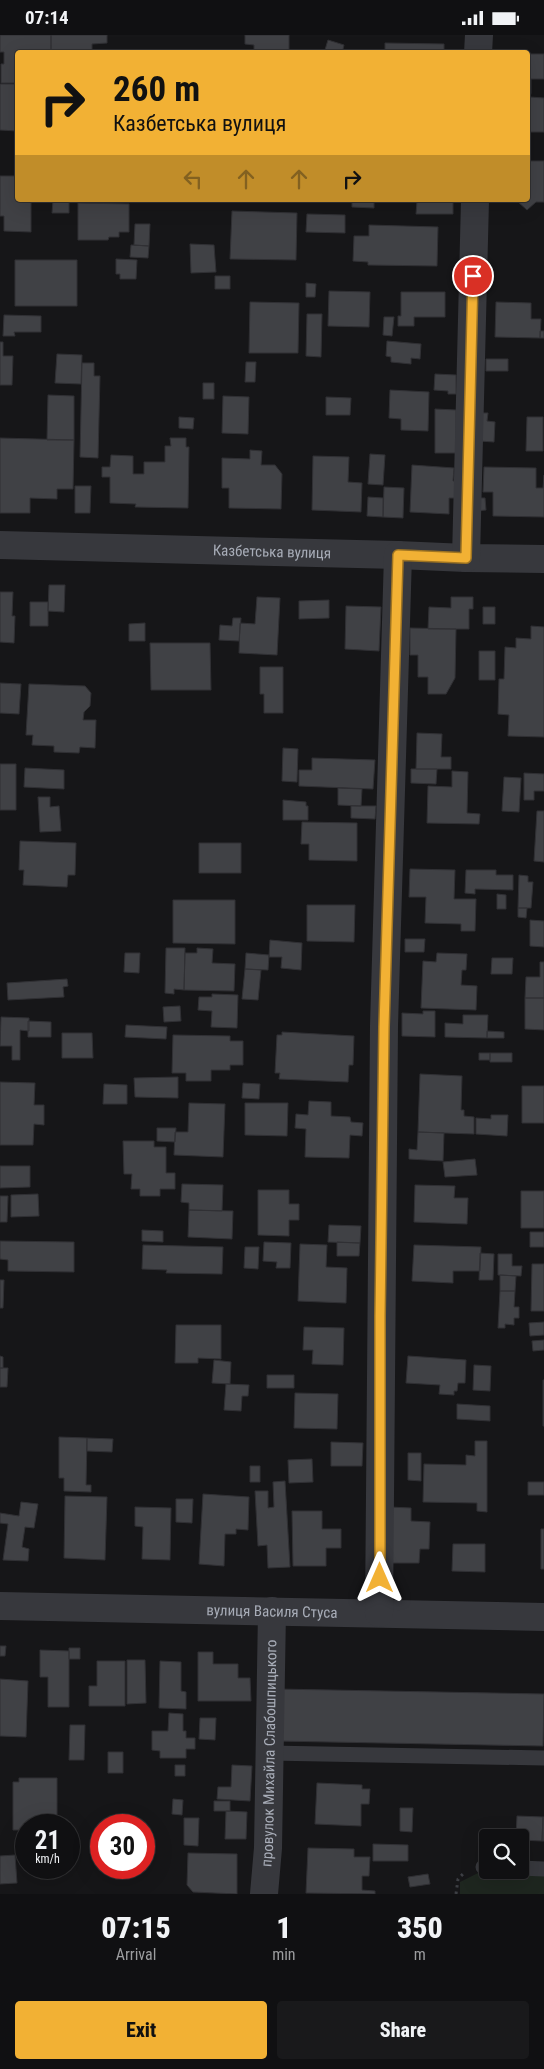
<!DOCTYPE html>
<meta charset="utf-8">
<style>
:root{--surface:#101012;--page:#19191b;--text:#f1f3f6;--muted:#9c9d9f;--line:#303032;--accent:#f2b134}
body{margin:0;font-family:"Roboto Condensed",sans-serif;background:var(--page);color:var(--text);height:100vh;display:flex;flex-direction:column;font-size:19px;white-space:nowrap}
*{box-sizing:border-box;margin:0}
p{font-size:16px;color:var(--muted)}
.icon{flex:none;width:28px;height:28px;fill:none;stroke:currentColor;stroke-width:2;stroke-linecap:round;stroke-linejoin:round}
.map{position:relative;height:1859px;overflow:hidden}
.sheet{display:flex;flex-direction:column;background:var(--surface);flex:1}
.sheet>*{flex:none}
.top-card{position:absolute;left:15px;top:15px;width:515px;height:152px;border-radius:5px;box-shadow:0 5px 20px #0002,0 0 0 1px var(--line);background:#f2b134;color:#111;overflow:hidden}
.tools{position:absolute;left:479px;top:1794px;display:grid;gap:10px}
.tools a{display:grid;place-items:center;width:50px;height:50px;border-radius:5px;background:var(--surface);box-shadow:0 5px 20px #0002,0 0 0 1px var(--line);font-size:25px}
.speed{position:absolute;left:15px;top:1779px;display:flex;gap:10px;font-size:25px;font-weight:700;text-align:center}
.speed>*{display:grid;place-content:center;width:65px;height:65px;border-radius:50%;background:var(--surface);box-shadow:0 5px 20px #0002,0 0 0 1px var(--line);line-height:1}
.speed small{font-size:12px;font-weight:400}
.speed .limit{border:8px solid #d22;background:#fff;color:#111}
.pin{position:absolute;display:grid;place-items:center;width:42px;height:42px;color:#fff;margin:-21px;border:2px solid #fff;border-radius:50%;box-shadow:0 1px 5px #0007}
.me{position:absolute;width:55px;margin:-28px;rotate:0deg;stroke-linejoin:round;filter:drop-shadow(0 0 4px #0008)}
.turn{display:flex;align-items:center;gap:18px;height:105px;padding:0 15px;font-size:22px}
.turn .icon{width:65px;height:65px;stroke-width:2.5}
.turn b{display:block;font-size:35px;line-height:42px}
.lanes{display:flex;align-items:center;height:48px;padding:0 15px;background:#0003;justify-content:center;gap:25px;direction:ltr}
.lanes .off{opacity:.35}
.eta{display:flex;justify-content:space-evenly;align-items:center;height:85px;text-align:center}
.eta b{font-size:30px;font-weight:800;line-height:35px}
.cta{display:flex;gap:10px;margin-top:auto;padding:10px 15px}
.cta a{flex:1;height:58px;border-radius:5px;background:var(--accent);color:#111;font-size:20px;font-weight:800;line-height:58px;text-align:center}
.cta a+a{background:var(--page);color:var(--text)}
.status{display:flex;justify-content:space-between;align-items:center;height:35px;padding:0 25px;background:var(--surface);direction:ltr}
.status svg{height:14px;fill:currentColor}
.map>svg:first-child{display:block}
</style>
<div class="status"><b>07:14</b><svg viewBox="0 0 49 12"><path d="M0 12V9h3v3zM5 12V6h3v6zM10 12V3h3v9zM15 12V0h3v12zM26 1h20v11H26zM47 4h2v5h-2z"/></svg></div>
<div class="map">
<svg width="544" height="1859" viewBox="0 0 544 1859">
<rect width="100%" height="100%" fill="#161618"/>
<path fill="#1e261f" d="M480,1837l64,3v19h-84v-12z"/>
<path fill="#404145" stroke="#303034" d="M0,0h51v18h-33l-2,11h2v19h-17v-19h3v-12h-4z
M51,0h56v8l-15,1v8h-41z
M245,0h44v18h-35v-8l-9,-1z
M328,5l16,5 -2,8h-18z
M385,8l59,1v9h-59z
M528,19h16v25h-13v14h-3z
M0,49h18v64l-1,-17 -17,-1z
M528,58h3l-1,4 14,1v34h-16z
M528,126h16v41h-8l-9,8 -10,-9h-19l30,-1z
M0,141h18v24h13v32l-27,-1v-15h-4z
M53,165h16v13h-17z
M352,165h22v8l-22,-1z
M385,165l68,2v12h-37l1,-13z
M78,168l51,1v28h-10v5h-10l-1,3h-30z
M232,176l65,2 -1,47 -66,-1z
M307,179l38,1v18l-39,-1z
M135,189h15l-1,22 -15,-1z
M369,190l69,2 -1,39 -69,-1v-3l-15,-1 1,-25h15z
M190,209l24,1 2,27 -25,1z
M131,210l18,1 -1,12 -18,-1z
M116,224l21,1 -1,19h-16v-5h-4z
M15,225h62v46h-62z
M215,241h15v13h-15z
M306,248l10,1 -1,13h-9z
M329,256l41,1 -1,35 -41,-1z
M401,257h44v25h-31v9h-16v-10h3z
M250,267l49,1 -1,50h-49z
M496,267l35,1v16h10l-1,19 -45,-1z
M307,279h15l-1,43 -15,-1z
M4,280l37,1v16h-27l1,4h-12z
M384,282h10l-2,19 -9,-1z
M540,296h4v7h-4z
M387,306l34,3 -1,15 -9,-1v6l-20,-2v-5l-5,-1z
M0,307h3v14h10l-1,29h-12z
M57,319l25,1 -1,29 -26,-1z
M486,324h22v12h-22z
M246,327h10l-1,20h-10z
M82,328h12v13h6l-2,82 -18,-1z
M435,339l21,1v19h-8v-3l-14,-1z
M203,348h11v16h-11z
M390,355l39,2 -1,39 -27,-1v-11l-12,-1z
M48,360l26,1v44h-27z
M223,361l26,1 -1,37 -26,-1z
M326,362l25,1 -1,17h-24z
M435,374l21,1v43h-21z
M479,378h9l-1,8 8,1 -1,20 -15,-1z
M179,382l15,1 -1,11 -14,-1z
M527,382h16v34h-17z
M0,403l74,2 -1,49h-16v10l-27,-1v15h-30z
M170,403h16v9h3l-1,61 -53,-1 1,-3 -26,-1v-26h-8v-10h8l1,-12 22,1v18h11v-12h21v-16h6z
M250,415l12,1 -1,14h14l7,9 -1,35 -52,-1v-20h-7v-30l28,1z
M370,419l15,1 -2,30 -15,-1z
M313,421l36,1 -1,25 14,1 -1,29 -49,-2z
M412,430l42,3 -1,13h4l-1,17h-7v16l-39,-2z
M484,432l52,1v20h7l1,-13v42l-51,-1v-24h-10z
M75,451h16l-1,27h-15z
M384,452l20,1 -1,30 -20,-1z
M368,462l15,1v19l-16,-1z
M475,463h10l1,12 -11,1z
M49,550h16l-1,27 -16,-1z
M0,557h13l-1,24h3l-1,27 -14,-1z
M257,562l23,1 -3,57 -38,-2 1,-30 15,1z
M451,562h22v12h-4v20h-41l1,-22 22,1z
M329,565v18l-30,1v-18z
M30,567h18v24h-18z
M346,571l35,1 -2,44 -34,-2z
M483,572h12v17h-12z
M233,583h8l-2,23 -20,-1 1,-15 12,1z
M145,588v18h-16v-17z
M531,591l13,1v110l-36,-1 1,-21 -11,-1 1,-35h5l1,-32 11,1v-10l15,1z
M410,593l46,1 -1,49 -9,16h-18v-17h-10v-22h-8z
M150,608h60l1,47h-60z
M479,616h16v29h-16z
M260,632h23v46h-19v-19h-4z
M0,648l21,1 -2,30 -19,-1z
M29,649l56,2 6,7 -1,13 -6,6 -1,8h13l-1,28 -15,-1 -1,6 -25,-1v-6l-22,-1 1,-10h-7z
M417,698l25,1 -1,23h10v12h-35z
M283,713l15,1 -1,33 -15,-1z
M312,723l63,2 -2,29 -74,-3v-16h13z
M0,729h16v46h-16z
M25,733l39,2v19l-40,-2z
M411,734h26l-1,15 -25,-1z
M452,736l16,1 -1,41 13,1 -1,10 -52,-1 1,-37 24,1z
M524,738l20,1v17h-10v9h-10z
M504,742l17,1 -2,34 -17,-1z
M338,753l24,1 -1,17 -23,-1z
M38,762h12v10l9,-1 2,25 -21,1z
M283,765l23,2v4h2v14h-25z
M351,771h25l-1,13 -24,-1z
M537,776h7v51l-10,-1z
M302,787l55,1v38l-48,-1v-16h-8z
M20,806l56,2 -1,32h-7l-1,12 -44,-2 1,-15h-5z
M199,808h42v30h-42z
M410,834l45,1 -1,29h22l-1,32h-14v-7l-36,-1 1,-26h-17z
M466,835h30v5h17v15l-38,-1v5l-10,-1z
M519,840l9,1v6h5l-2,26h-13z
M497,859l9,1v14h-9z
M173,865h62v44l-62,-1z
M307,870h48l-1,37 -47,-1z
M518,873h9l-1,10 -8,-1z
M530,885l14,1v26l-14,-1z
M405,904h20l-1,13h-19z
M270,905l32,3 -1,27 -20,-2 1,-11h-13z
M166,913h19l-1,42 -10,-1v5l-9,-1z
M197,913l16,1 -1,14 23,1 -1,27 -50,-1 1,-37h12z
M125,918h15l-1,20 -15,-1z
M246,918l23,2 -1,15 -23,-1z
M437,918l30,1 -1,16h-4l-1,15 16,1 -1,24 -55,-2 2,-47 13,1z
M492,923h21l-1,16h-21z
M540,927h4v36h-19l1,-21h14z
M245,934l16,1 -3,30 -16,-1z
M67,944l1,7 -5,1 1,10 -56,3 -1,-17z
M212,959l26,1 -1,33 -26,-1 1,-16 -14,-1 1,-13h13z
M525,963h19v32l-19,-1z
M180,971l1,15 -17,1 -1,-15z
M423,976h12v26l-33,-1v-23l21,1z
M463,980h25l-1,23 -42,-1v-14l18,1z
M1,982l28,1v13l-9,-1v30h-8v-14h-12z
M28,986l23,1v15h-23z
M126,990l41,2 -1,12 -41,-2z
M487,996l17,1v6h-17z
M282,997l72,4 -1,29h-4l-1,17 -69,-3 1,-6h-5l2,-38h5z
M62,998h30l1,25h-31z
M173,1000l57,1v5h13v24h-13v5h-19v11h-25v-8h-14z
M479,1018h11v7h-11z
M490,1018h22v9h-22z
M420,1039l42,2 -1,34h3v6l10,1v17l-56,-2z
M178,1042v21l-43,-1 -1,-19z
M0,1047l35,1 -1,22h10v20l-10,-1 -1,21h-33z
M243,1048l17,1 -1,15 -17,-1z
M104,1049l23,1v19h-24z
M522,1051h22v37h-22z
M309,1066l22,1v14l19,1 1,5 12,1 -1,13 -12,-1 -1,23 -44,-1 1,-28 -11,-1 1,-14 12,1z
M189,1068l36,1 -2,53 -49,-2 1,-23h13z
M245,1068h43l-1,33 -42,-1z
M491,1080h17l-1,21 -31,-2v-16l15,1z
M157,1093h19l-1,14 -18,-1z
M418,1097l26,1 -1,28 -34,-2v-10l8,1z
M123,1106h31v6h12v26h9v16h-15v7h-20v-7h-9l1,-15h-8z
M475,1124l2,16 -32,2 -2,-15z
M0,1131h30v21l-30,1z
M182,1149l41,1 -1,26 -33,-1v-7l-8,-1z
M415,1150l40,1 -1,12h14l-1,26 -53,-2z
M258,1155h31v14h10v16h-10v16l-31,-1z
M521,1156h23v37h-23z
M38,1159l1,22 -28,1v-22z
M0,1161h8l-1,26h-7z
M189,1175l44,1 -1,28 -44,-2z
M329,1190l32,1 -1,17 -32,-1z
M142,1195l21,1v11l-21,-1z
M530,1197h14v15h-14z
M0,1206l74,1v30l-66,-1v-11l-8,-1z
M264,1207l27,1 -1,25h-14l1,-6 -14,-1z
M337,1207l23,1 -1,13h-22z
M300,1209l27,1 -1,22 21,1 -1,35 -48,-2z
M143,1210l80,2 -1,27 -56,-1 1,-3 -25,-1z
M414,1210l67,2 -1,24h-27v12l-41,-2z
M245,1212h14l-1,22 -14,-1z
M480,1218l14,1 -1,26h-14z
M498,1219h14v12h10l-1,10 -23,-1z
M532,1229h12v47h-13z
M500,1240l16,1 -1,15h-15z
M0,1245h4l-1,28h-3z
M500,1256h15l-1,16h5v11h-5v7l-9,-1v4h-7z
M544,1287v13l-14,1 -1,-13z
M176,1290h45v34l-23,-1v5h-23z
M304,1292l40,1 -1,37 -31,-1 1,-14h-10z
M544,1305v10l-11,1 -1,-10z
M0,1321l3,1v11h-3z
M408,1321l58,4 -1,23h-7l-1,8h-3v4l-15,-1 1,-9 -34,-2z
M214,1325l17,2 -1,22 -18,-1z
M474,1330l17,1 -1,25 -17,-1z
M0,1333h8l-1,19h-7z
M267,1340h27v13h-27z
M543,1345h1v46h-1z
M226,1349l23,1 -1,11h-6l-1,15 -17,-1z
M295,1358l43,1 -1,35 -43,-1z
M457,1369l33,2v15l-33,-2z
M59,1402l28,1 -1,47h5v7l-27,-1v-13h-5z
M87,1403l26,1 -1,13 -25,-1z
M475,1406h12v71l-10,-1v-8l-54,-1 1,-38 42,1v-10l9,1z
M331,1407l32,1 -1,23h-31z
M408,1418h13v28l-13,-1z
M312,1424l1,23 -24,1 -1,-23z
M250,1431h10v16h-10z
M285,1446l5,86 -22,1 -1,-23 -9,1 -3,-55h13v17l6,-1 -1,-25z
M528,1447h16v13h-16z
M203,1459l46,3 -1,33 -12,-1v5h-11l-1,32 -25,-2z
M65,1461l42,1 -2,63 -41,-2z
M176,1464h17l-1,24 -16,-1z
M21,1467l17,2 -4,24 -9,-1 -3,20 7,2 -1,12 -25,-1 5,-36 -8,-1v-10l19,3z
M135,1472l36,1 -1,52 -28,-1 1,-32 -8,-1z
M389,1472l22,1v13l19,1 -1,27h-9l-1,14h-31z
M292,1476h30v18h19v19h-15v18h-33z
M541,1494h3v40h-3z
M453,1509h32v28l-33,-1z
M0,1611h6l-1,10h-5z
M69,1613h11v11h-11z
M40,1615l29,1v56h-21v-30h-8z
M198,1617h15v12h25v14h12l1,23h-53z
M127,1625h18l1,43 -19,1z
M97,1626h28v45h-36v-20h8z
M160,1626l21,1v29l5,1v17l-27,-1z
M0,1644l28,2 -2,56 -26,-1z
M277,1654l267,5 -1,52 -267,-5z
M169,1678l14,1v17h3v7h9v11h-9v9h-26v-7l-8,-1v-19h16z
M200,1683h16l-1,22 -16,-1z
M70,1690h15l-1,35h-15z
M108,1717h15v21h-15z
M175,1730h10v11h-10z
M232,1730l20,1 -2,35 -33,-2 1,-12h13z
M19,1743h38v47h-31v5h-13v-48h6z
M317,1748l45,2v4h8l-1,15h-8v22l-46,-2z
M173,1764l10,1 -1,15 -10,-1z
M214,1766h16v10h-16z
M400,1773h13l-1,24 -12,-1z
M226,1776l21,1 -1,27h-21z
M517,1781l26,1 -1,24 -22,-1v-3h-4z
M543,1782h1v24h-2z
M184,1783h15l-1,28 -14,-1z
M373,1809l35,1v16h-35z
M308,1813l46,1v8h16l-1,19h-7v14l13,1v3l-69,-1z
M188,1818l49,1v40l-44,-2 -6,-7z
M15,1820l2,28 -17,1v-28z
M428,1839l2,10 -20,3 -2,-10z"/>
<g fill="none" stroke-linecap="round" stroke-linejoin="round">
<path stroke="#3d3f44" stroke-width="3" stroke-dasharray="2.5 4" stroke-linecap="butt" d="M456,1859l2,-15 6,-6"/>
<path stroke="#37383d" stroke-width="15" d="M269,1718l275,5
M483,1832h5
M520,1833l24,1"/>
<g stroke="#37383d" stroke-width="28">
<path d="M478,18l1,-18"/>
<path id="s1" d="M0,510l398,10 68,3 78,1"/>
<path d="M466,523l9,-358"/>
<path id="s2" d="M0,1571l544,11"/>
<path d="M379,1578l5,-587 14,-471"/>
<path id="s3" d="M264,1859l4,-46 4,-237"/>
</g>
</g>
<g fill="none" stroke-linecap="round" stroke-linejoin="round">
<defs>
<path id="route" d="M380,1543v-262l4,-289 14,-472 68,3 7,-282"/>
</defs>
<use href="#route" stroke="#9d7322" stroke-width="12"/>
<use href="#route" stroke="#f2b134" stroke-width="9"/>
</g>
<g text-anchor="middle" stroke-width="4.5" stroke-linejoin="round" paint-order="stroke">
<g font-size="15" fill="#a8adb8" stroke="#111113">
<text dy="5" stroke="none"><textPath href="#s1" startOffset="272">Казбетська вулиця</textPath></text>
<text dy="5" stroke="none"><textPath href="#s2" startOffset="272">вулиця Василя Стуса</textPath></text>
<text dy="5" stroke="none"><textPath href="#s3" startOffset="141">провулок Михайла Слабошпицького</textPath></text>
</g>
</g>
</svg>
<div class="tools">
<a><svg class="icon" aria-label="search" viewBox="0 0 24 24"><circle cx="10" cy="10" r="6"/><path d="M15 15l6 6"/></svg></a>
</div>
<div class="speed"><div>21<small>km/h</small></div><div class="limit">30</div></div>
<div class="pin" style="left:473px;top:241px;background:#d93025"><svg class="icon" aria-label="arrive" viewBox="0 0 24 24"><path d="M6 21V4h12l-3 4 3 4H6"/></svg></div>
<svg class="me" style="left:380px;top:1543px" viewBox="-20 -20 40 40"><path d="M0-17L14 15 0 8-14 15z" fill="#f2b134" stroke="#fff" stroke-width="4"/></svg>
<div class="top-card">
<div class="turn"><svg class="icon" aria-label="right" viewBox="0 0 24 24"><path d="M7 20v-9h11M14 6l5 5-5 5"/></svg><div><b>260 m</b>Казбетська вулиця</div></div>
<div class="lanes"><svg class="icon off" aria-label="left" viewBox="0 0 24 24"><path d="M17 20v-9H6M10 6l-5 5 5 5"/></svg><svg class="icon off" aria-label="ahead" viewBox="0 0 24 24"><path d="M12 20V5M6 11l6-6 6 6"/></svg><svg class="icon off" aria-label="ahead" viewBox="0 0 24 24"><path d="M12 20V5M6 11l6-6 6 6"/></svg><svg class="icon" aria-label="right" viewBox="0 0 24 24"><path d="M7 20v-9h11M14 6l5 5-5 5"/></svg></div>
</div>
</div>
<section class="sheet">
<div class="eta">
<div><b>07:15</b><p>Arrival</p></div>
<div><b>1</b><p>min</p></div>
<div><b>350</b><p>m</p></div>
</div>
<div class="cta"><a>Exit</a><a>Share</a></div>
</section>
